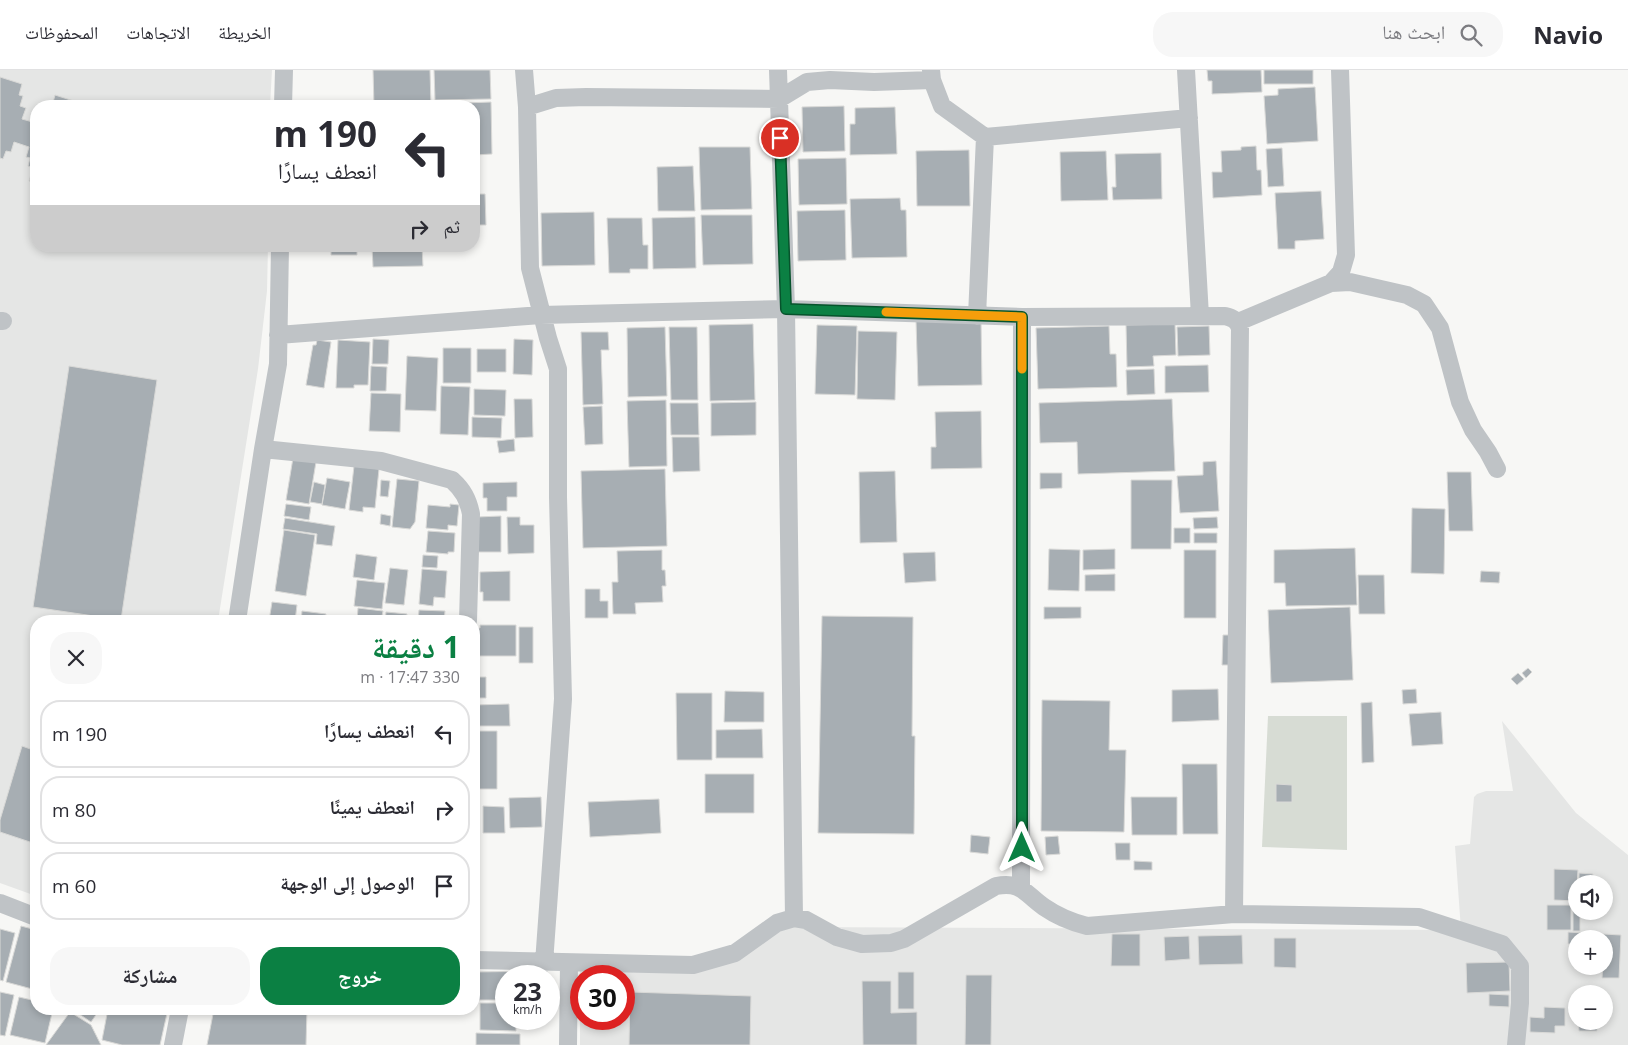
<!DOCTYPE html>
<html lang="ar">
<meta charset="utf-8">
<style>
:root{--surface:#fff;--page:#f7f7f7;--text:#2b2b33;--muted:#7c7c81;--line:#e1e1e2;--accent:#0b8043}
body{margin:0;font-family:"Open Sans","Noto Naskh Arabic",sans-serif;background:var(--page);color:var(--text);direction:rtl;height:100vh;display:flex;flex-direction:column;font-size:19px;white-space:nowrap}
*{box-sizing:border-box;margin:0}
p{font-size:16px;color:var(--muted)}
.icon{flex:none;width:28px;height:28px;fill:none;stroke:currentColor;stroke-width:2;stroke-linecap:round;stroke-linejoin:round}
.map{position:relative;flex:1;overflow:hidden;direction:ltr}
.panel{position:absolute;left:30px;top:545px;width:450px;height:400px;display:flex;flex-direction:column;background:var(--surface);border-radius:20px;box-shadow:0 2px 8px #0003;direction:rtl}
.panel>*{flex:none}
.top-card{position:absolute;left:30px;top:30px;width:450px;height:152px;border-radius:20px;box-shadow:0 2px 8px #0003;direction:rtl;background:#fff;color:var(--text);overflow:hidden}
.buttons{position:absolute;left:1568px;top:805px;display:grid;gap:10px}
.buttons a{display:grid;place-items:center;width:45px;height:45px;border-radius:50%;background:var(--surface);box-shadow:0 2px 8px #0003;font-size:25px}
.speed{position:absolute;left:495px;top:895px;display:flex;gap:10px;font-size:25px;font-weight:700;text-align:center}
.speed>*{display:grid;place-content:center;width:65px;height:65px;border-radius:50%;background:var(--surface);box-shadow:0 2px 8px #0003;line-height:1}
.speed small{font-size:12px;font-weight:400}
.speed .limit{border:8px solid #d22;background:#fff;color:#111}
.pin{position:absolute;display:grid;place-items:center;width:42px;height:42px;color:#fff;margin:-21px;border:2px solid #fff;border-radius:50%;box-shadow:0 1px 5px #0007}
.me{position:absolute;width:55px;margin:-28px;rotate:0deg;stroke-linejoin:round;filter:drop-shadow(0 0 4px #0008)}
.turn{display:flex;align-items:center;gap:18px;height:105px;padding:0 20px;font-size:22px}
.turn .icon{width:65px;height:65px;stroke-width:2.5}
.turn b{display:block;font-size:35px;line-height:42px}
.then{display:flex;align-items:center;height:48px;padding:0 20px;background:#0003;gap:10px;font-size:19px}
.round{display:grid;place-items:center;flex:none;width:52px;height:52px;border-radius:20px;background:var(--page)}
.summary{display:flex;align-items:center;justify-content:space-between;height:85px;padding:0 20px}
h1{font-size:30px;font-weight:700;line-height:38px;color:var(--accent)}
.button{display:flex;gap:10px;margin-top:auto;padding:10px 20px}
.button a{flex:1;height:58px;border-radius:20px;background:var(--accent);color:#fff;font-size:20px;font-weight:700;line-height:58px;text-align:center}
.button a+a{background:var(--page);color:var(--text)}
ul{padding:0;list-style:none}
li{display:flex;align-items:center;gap:15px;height:68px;margin:0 10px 8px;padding:0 10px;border:2px solid var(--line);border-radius:20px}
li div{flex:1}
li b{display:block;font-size:19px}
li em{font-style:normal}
header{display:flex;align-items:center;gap:30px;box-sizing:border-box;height:70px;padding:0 25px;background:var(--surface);border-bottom:1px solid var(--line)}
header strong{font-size:24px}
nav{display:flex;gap:28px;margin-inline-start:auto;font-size:18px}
.search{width:350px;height:45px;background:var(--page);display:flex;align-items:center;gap:12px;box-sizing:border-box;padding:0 18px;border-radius:20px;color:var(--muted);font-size:19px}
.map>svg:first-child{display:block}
</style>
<header>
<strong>Navio</strong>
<div class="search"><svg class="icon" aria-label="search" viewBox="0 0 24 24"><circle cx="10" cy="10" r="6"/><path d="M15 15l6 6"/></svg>ابحث هنا</div>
<nav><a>الخريطة</a><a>الاتجاهات</a><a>المحفوظات</a></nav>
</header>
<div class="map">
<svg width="1628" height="975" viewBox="0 0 1628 975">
<rect width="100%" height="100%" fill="#f7f7f5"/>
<path fill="#e5e6e5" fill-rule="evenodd" d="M0,0h272l-2,36h-234v140h232l-1,45 -9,78 -40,252h-182v275l-36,-13z
M1502,651l74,92 52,42v190h-1048v-86l112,2 97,-34 672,3 -6,-84 15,-2 4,-47 3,-3 9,-3h27zM1576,814h28v27h-28zM1576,869h28v27h-28zM581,906h43v43h-43zM1576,924h28v27h-28z"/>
<path fill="#d7dcd4" d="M1268,646h79v134l-85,-3z"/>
<path fill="#a7aeb3" stroke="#d9d9d7" d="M373,0h57l1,36h-57z
M434,0h56l1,29 -56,1z
M1207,0h54l1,22 -50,2v-13h-4z
M1264,0h49v14h-49z
M0,7l22,7 -3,11 4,1 -3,10 6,2 -4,11 14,4v-2v62l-7,-2 4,-13 -5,-2 2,-8 -4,-1 3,-10 -15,-5 -3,10 -5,-1 -3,8 -3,-1z
M1315,17l3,54 -51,3 -3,-48 14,-1v-6z
M55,25l25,8 -1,3h-27z
M491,32l1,52 -18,1v-49h-39v-2z
M844,36l1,45 -42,1 -1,-45z
M895,37l2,47 -47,1v-31h5v-16z
M1256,76l1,24h4l1,25 -49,3 -1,-26h10l-1,-21 20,-1v-3z
M699,77h51l2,62 -51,1z
M1282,78l2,38 -16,1 -2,-38z
M969,80l1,56h-53l-1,-55z
M1106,81l2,49 -47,1 -1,-49z
M1161,83l1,46 -49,1 -1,-13h4l-1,-33z
M846,88l1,46 -48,1 -1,-46z
M693,96l2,45h-37l-1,-44z
M1321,121l3,48 -29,2v8h-17l-3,-56z
M474,124h11l1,31h-12z
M900,128l1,12h5l1,47 -55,1 -2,-59z
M845,140l1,50 -48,1 -1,-50z
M594,142l1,53 -53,1 -1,-53z
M701,145h51l1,49 -50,1z
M695,147l1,51 -43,1 -1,-51z
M607,148h35l1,27h5v24h-18v4h-21z
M331,176h26v9h-26z
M372,176h50l1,20 -50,1z
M981,250l1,65 -64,1 -2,-65z
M753,254l2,76 -45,1 -1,-76z
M1175,254l1,31 -23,1 1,10 -27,1 -1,-42z
M817,255l40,1 -2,69 -40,-1z
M1109,256l1,28h6l1,33 -79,2 -2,-61z
M1209,256l1,29 -32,1 -1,-29z
M665,257l2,69 -39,1 -1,-69z
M669,257h28l1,73h-27z
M858,261l39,1 -2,68 -38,-1z
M581,262h27l1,18h-8l2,54 -20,1z
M373,269l16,1 -1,24h-16z
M514,269l19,1 -1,35 -19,-1z
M317,270l14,2 -7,46 -18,-3 7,-40h3z
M338,270l32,2 -2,43h-14v3h-18z
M443,278h28v35h-28z
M477,279h29v23h-29z
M407,286l31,2 -2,53 -31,-1z
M1208,295l1,27 -44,1v-27z
M69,296l88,14 -36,240 -88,-13z
M371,296l16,1 -1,24h-16z
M1154,299l1,25 -28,1 -1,-25z
M441,316l29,1 -2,48 -28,-1z
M474,319l32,1 -1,26 -31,-1z
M371,323l30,1 -1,38 -31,-1z
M514,329h18l1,38 -18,1z
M1172,329l3,72 -97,3 -1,-32 -37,1 -1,-40z
M666,330l1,66 -38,1 -2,-66z
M756,332v33l-45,1v-33z
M670,333h28l1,32h-28z
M602,336l1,38 -18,1 -2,-38z
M981,341l1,57 -51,1v-22h5l-1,-35z
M472,347l30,1 -1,20 -29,-1z
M672,367h27l1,34 -27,1z
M514,369l1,12 -16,2 -2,-12z
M293,388l23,4 -7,42 -23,-4z
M1216,391l3,50 -39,2 -3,-37 26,-1v-13z
M354,396l25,3 -4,39 -12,-1v5l-14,-2z
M665,399l2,77 -84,2 -2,-77z
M895,401l2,71 -37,1 -1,-71z
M1447,402h24l2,59h-24z
M1040,403h22v15l-22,1z
M327,408l23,4 -5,27 -23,-4z
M397,409l22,2 -4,41 -5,7 -18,-2z
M381,410l9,1 -2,16 -8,-1z
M1131,410h41l-1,69h-40z
M314,412l11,3 -3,19 -12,-2z
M517,412v15h-10v14h-20v-13h-4v-15z
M286,434l25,3 -2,13 -25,-4z
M450,434l9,1 -2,21 -9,-1v5l-22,-2 2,-23 22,2z
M1412,438l33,1 -1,65 -33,-1z
M381,444l10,2 -1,10 -10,-2z
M501,446v36h-24v-35z
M507,447h13v8h14v28l-26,1z
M1217,447l1,11 -24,1 -1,-11z
M285,448l50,8 -3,20 -16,-2 1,-10 -34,-5z
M1174,458h16v15h-16z
M284,460l31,5 -9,61 -31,-5z
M428,461l27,2 -1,19h-6v2l-22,-2z
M1194,463h23v10h-23z
M1355,478l2,57 -71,1 -1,-23h-11v-33z
M1049,479l31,1 -1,41 -31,-1z
M1115,479v20l-32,1v-20z
M662,480v20h3l1,16h-4l1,16 -28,1 1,11h-23l-1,-32h6l-1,-31z
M1184,480h32v68h-32z
M935,482l1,29 -31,2 -2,-30z
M356,484l21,3 -3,23 -21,-3z
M423,485l15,1 -1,12 -15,-1z
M390,498l18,2 -4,35 -19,-2z
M422,499l25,2 -2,27 -11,-1 -1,9 -14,-2z
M510,501v30h-27v-9h-3v-20z
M1481,501l19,1 -1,11 -19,-1z
M1115,504v17h-30v-16z
M1358,505h26l1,39h-26z
M357,510l28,3 -3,26 -28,-3z
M585,519h15v12h8v17h-23z
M272,532l25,3 -2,16h-26z
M1044,537h37v11l-37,1z
M1350,537l3,73 -82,3 -3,-73z
M358,538l25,3 -2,10h-24z
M419,540l26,1 -1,10h-26z
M302,541l24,3 -1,7h-24z
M386,542l21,2 -1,7h-21z
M822,546l91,1 -1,119h3l-1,98 -96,-1z
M480,555h36v31h-41l-1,-28h6z
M519,557h14v36h-14z
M1223,565h8l-1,30h-8z
M1528,598l4,4 -6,6 -4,-5z
M1518,603l6,6 -7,6 -6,-6z
M475,607h11v21h-11z
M1218,619l1,31 -47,2v-32z
M1416,619l1,14 -14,1 -1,-14z
M725,621l39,1v30h-40z
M676,623h36v67h-35z
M1042,630l68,1 -1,49h17l-2,82 -83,-1z
M1372,632l2,60 -12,1 -1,-60z
M509,634l1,22h-36v-21z
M1441,642l2,32 -31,2 -3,-32z
M762,659l1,29h-47v-28z
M477,661h20v58h-20z
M22,676l14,5v93l-36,-12v-12z
M1182,694h35l1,70h-35z
M705,704h49v39h-49z
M1276,714l16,1v17h-16z
M541,727l1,30 -32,1 -1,-30z
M1131,727h46v38h-45z
M659,729l2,34 -71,4 -2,-35z
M483,736l21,1 1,26h-22z
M971,765l19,2 -2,17 -18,-2z
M1058,766l2,18 -14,1 -1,-18z
M1115,773h15v17h-14z
M1134,791l18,1v8h-18z
M1554,799l24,1 -2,31 -22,-1z
M1579,803l14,1 -1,10h-13z
M1547,835h24v25h-24z
M1573,838l7,3v20h-7z
M21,856l15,4v60l-30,-8z
M0,859l15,4 -12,48 -3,-1z
M1568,862l53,3 -2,43h-17l2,-39h-28v5h-8z
M1112,864h28v32h-29z
M1242,865l1,29 -44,1 -1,-29z
M1189,866l1,23 -25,2 -1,-24z
M1274,868h22v30l-22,-1z
M1509,892l1,29 -43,2 -1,-30z
M540,901v5h-34v24h-32v-28z
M898,902h16v37h-16z
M966,905h26l-1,70h-26z
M862,911h29v32l26,-1v33h-54z
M0,922l14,3 -9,41 -5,-1z
M630,922l121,4 -1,49h-121z
M1489,924l20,1v12l-20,-1z
M19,927l17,4v8h17l-8,34 -35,-8z
M480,933h26v16h10v12l-36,-1z
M1544,937l21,1v18h-10v7l-25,-1v-15l14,1z
M72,939h28l-9,13z
M108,939h60l-8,36h-38l-20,-5z
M214,939h93l-1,36h-99z
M70,942l21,13 10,20h-55z
M1578,951h19v10h-18z
M476,963l44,1v11h-44z"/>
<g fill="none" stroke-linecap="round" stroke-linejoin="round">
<path stroke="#bfc3c6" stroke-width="18" d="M524,0l3,37 3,161 18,70 10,31v128l5,202 -19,264
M778,0l8,239 8,609
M931,0l1,10 10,26 43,31 -8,179
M1186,0l14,246
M283,36l1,-36
M527,37l29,-9 30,-1 193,2 28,-17 23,-2 44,2 58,-2
M985,67l204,-19
M1331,213l10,-11 5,-17 -6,-185
M0,251h3
M1238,252l93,-39 19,-1 57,13 17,9 16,24 20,74 13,28 15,22 9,17
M278,265l263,-20 245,-6 236,8 203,-1c8,2 12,4 15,12l-6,586
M263,379l118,12 71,19c11,10 16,19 19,34l-3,107
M237,551l26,-172 15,-85 2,-118
M1021,818l1,-571
M0,833l36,14
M474,890l219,5 42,-12 42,-30 17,-5 12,2 31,17 25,7 29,-1 13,-4 92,-53c26,-5 29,8 48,21 13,9 27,15 43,19l147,-12 185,3 83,27 18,22v37l-4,42
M173,975l7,-36
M568,975l1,-82"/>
</g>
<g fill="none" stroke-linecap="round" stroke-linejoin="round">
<defs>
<path id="route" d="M780,68l6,171 236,8v531"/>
</defs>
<use href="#route" stroke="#07532c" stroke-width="12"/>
<use href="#route" stroke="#0b8043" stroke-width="9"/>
<path stroke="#f59e0b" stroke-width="9" d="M886,242l136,5v52"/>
</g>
</svg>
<div class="buttons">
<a><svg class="icon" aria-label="sound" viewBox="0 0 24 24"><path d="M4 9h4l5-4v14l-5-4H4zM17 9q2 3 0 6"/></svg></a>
<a>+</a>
<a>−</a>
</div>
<div class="speed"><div>23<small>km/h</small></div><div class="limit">30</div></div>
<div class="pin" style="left:780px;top:68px;background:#d93025"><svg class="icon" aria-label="arrive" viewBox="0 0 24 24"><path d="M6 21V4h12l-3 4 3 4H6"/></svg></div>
<svg class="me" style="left:1022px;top:778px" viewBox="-20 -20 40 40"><path d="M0-17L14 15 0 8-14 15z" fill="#0b8043" stroke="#fff" stroke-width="4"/></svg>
<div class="top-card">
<div class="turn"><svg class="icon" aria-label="left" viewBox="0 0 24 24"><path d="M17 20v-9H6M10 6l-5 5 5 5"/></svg><div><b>190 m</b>انعطف يسارًا</div></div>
<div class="then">ثم<svg class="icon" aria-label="right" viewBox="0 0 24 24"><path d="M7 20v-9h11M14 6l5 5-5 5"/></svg></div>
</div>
<section class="panel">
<div class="summary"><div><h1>1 دقيقة</h1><p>330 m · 17:47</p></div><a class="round"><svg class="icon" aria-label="close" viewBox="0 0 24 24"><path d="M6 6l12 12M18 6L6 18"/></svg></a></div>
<ul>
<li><svg class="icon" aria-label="left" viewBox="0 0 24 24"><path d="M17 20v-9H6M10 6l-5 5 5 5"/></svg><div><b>انعطف يسارًا</b></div><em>190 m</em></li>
<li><svg class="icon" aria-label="right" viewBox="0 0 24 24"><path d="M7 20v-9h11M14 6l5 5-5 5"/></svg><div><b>انعطف يمينًا</b></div><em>80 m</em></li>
<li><svg class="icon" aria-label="arrive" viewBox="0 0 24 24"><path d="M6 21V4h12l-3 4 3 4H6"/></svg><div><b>الوصول إلى الوجهة</b></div><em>60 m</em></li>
</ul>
<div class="button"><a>خروج</a><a>مشاركة</a></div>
</section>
</div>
